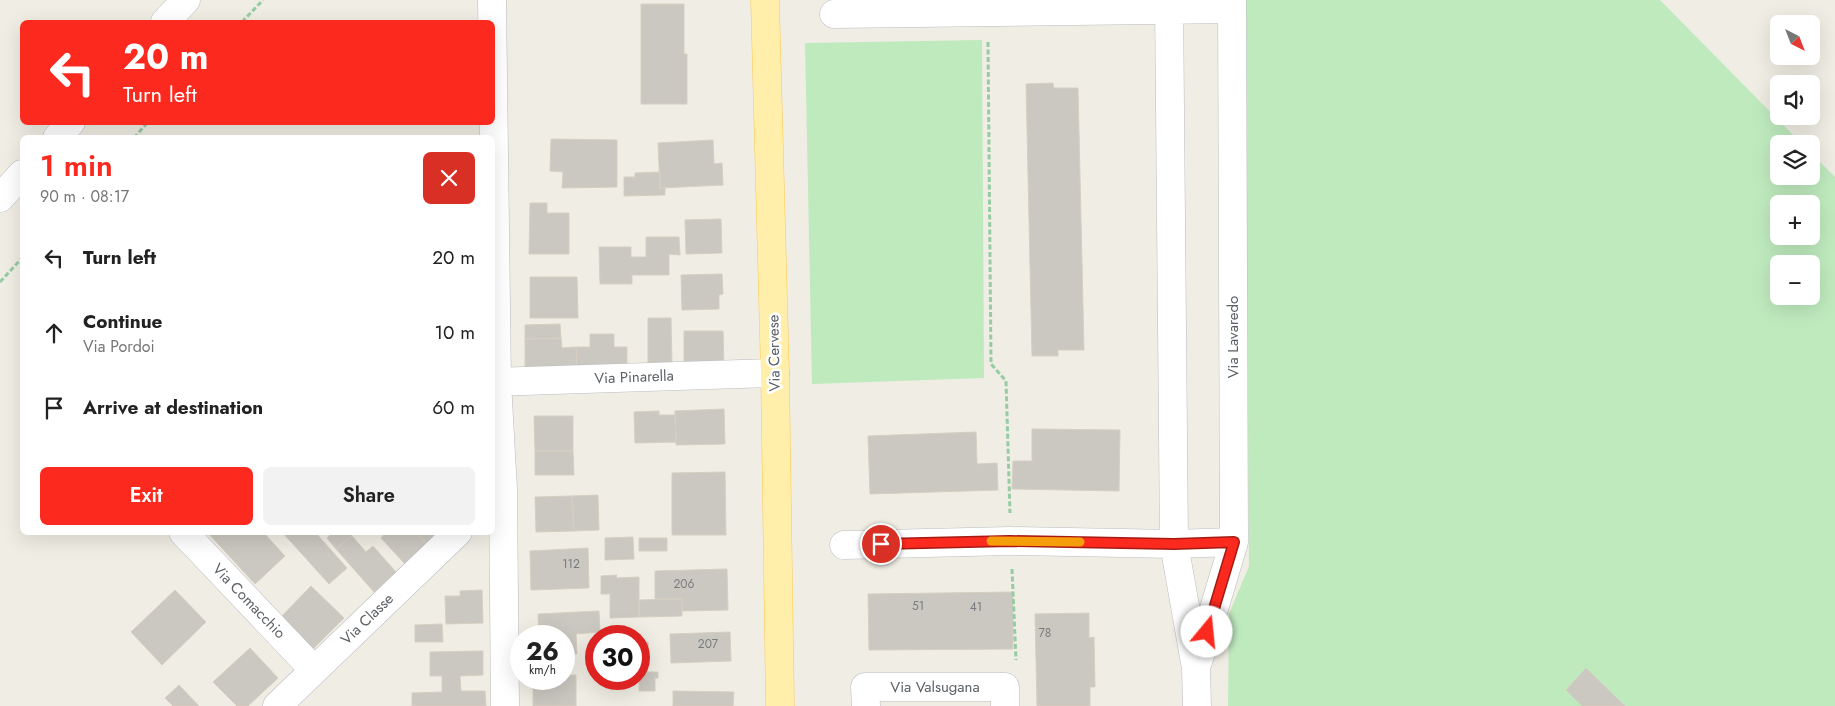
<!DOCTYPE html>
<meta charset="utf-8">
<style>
:root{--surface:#fff;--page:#f2f2f2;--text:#222;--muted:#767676;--accent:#fc291e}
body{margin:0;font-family:Jost,sans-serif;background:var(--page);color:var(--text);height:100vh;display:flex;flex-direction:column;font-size:19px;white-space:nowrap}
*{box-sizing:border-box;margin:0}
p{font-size:16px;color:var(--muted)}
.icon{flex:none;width:28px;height:28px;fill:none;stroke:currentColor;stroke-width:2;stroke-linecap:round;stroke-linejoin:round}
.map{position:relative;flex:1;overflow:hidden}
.drawer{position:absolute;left:20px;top:135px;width:475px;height:400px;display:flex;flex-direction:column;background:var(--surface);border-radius:8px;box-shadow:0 5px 20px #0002}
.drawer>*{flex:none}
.banner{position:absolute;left:20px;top:20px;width:475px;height:105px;border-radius:8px;box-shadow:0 5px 20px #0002;background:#fc291e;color:#fff;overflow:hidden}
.needle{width:32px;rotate:138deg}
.fabs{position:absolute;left:1770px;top:15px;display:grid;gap:10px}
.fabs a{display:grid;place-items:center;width:50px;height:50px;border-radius:8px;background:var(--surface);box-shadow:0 5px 20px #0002;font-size:25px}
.speed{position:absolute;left:510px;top:625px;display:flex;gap:10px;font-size:25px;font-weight:700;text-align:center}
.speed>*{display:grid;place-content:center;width:65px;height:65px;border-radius:50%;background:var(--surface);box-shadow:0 5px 20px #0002;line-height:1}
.speed small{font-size:12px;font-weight:400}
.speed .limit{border:8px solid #d22;background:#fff;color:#111}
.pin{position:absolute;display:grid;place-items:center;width:42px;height:42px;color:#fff;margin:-21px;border:2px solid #fff;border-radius:50%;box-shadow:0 1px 5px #0007}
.me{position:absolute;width:55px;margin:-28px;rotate:17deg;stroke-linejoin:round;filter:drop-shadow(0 0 4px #0008)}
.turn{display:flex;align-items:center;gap:18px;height:105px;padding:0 20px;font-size:22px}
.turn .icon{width:65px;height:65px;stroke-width:2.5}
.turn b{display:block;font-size:35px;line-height:42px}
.round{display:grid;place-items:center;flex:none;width:52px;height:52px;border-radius:8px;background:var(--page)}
.summary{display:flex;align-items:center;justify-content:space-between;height:85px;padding:0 20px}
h1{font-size:30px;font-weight:600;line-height:38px;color:var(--accent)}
.action{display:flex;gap:10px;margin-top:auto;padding:10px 20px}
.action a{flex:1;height:58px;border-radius:8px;background:var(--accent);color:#fff;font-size:20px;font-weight:600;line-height:58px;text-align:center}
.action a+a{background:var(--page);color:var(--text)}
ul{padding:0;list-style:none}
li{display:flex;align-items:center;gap:15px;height:75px;padding:0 20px}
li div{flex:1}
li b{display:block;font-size:19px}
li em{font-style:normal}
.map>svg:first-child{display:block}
</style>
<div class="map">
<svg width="1835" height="706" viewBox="0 0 1835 706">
<rect width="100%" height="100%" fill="#f0ede4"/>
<path fill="#bfeabe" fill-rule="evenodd" d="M1245,0h415l142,144h-23v32h32v-23l24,24v529h-607l1,-92 20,-48zM1779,204h32v32h-32zM1779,264h32v32h-32z
M982,40l2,338 -172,6 -7,-341z"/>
<path fill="#cbc8c1" stroke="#d6cfc1" d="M641,4h43v50h3v50h-46z
M1053,83l1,5h24l6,262h-26v6h-26l-6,-272z
M551,139l66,1v47l-55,1 1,-16 -13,-1z
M713,140l1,24 8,-1 1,22 -63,3 -2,-45z
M660,172v16l5,-1v8l-41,1v-19h11v-4z
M530,203h17v10h22v41h-40z
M721,219l1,34 -36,1 -1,-34z
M646,237h33l1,18 -11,-1v21h-37v9h-32l-1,-37h32v10h15z
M722,274l1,20 -4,1v14l-37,1 -1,-35z
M530,277h47l1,41h-48z
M648,318h23l1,46 -24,1z
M560,324l1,14 -36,1v-14z
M684,331h39l1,38h-40z
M590,334h24v13h13v24l-50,1 -1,-25h14z
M561,338l1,10 14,-1 1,25h-52v-33z
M724,409l1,35 -49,1 -1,-34z
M659,411v4h16l1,27 -41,1 -1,-31z
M534,416h39v35h-38z
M1032,429l88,1 -1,61 -107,-2 1,-28h19z
M976,432l1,32 20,-1 1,27 -128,4 -2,-58z
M535,451h38l1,24h-39z
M725,472l1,63h-54v-62z
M598,495l1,35 -25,1 -2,-35z
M572,496l2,35 -38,1 -1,-35z
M207,532h56l22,24 -30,28z
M282,532h33l32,36 -18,16z
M333,532h16l3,4 -16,13 -9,-11z
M386,532h30l11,12 -22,20 -24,-26z
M416,532h23l-12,12z
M352,536l14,16 7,-6 23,26 -22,20 -38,-43z
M633,537l1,22 -29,1v-22z
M639,538h28v13h-28z
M588,548l1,40 -58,2 -1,-39z
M727,569l1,41 -46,1v-12h-27v-28z
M617,575l-1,3 23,-1v40l-29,1v-24h-9v-18z
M311,586l33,32 -33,33 -32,-32z
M175,590l31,32 -44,43 -31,-33z
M482,590l1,33 -37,1 -1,-28h15v-5z
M1013,592v57l-144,1 -1,-56z
M682,599v17l-43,1v-17z
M599,611l1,21 -24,2 1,20h-13v-18h-25l-1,-22z
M1089,613v25l5,-1 1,50h-5v19h-53l-2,-92z
M442,624l1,18h-28v-17z
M730,632l1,29 -60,2 -1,-29z
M639,642h9l1,17h-10z
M250,648l28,30 -30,28h-11l-24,-24z
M483,651v24l-23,1 1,15h24l1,15h-74v-13l30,-1v-16h-12v-24z
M1586,668l39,38h-43l-16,-16z
M639,672h19v6h-3v13h-16z
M564,675h12v31h-43v-27h31z
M179,685l20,21h-26l-8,-8z
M673,691l61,1 -1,14h-60z"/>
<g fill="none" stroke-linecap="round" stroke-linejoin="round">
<defs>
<path id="minor" d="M492,0l5,382 6,108 2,216
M1169,0l5,544 22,124 1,38
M834,14l398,-5
M165,22l21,-22
M57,138l14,-16
M0,198l22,-24
M492,382l283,-9
M183,532l131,138
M844,545l166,-4 164,3 60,-2
M1198,662l36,-120 -2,-542
M277,706l181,-174
M866,706l-1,-19h140v19"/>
<path id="major" d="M765,0l10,373 5,333"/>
</defs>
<use href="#minor" stroke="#b9bcc1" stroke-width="29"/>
<use href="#major" stroke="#ffc84e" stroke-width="29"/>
<path stroke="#96cca4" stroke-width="3" stroke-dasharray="5 2.5" stroke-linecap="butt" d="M242,22l21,-22
M988,42l3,322 15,17 4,132
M134,138l14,-16
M0,282l22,-24
M1012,569l4,91"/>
<use href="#minor" stroke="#fff" stroke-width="28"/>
<use href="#major" stroke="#ffefaa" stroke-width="28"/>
</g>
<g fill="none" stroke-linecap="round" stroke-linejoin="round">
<defs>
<path id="route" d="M881,544l129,-3 164,3 60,-2 -27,90"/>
</defs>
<use href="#route" stroke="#a41b14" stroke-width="12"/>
<use href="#route" stroke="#fc291e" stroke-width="9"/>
<path stroke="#f59e0b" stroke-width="9" d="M991,541l89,1"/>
</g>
<g text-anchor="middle" stroke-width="5" stroke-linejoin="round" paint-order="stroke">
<g font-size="12" fill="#787b7d">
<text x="571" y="568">112</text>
<text x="684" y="588">206</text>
<text x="918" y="610">51</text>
<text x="976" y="611">41</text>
<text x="1045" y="637">78</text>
<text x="708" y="648">207</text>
</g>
<g font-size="15" fill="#5c6166" stroke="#fff">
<text transform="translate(1233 337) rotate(-90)" y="5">Via Lavaredo</text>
<text transform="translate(774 353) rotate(-91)" y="5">Via Cervese</text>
<text transform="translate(634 377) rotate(-2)" y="5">Via Pinarella</text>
<text transform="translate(249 601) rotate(46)" y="5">Via Comacchio</text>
<text transform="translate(367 619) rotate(-44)" y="5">Via Classe</text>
<text x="935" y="692">Via Valsugana</text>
</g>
</g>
</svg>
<div class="fabs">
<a><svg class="needle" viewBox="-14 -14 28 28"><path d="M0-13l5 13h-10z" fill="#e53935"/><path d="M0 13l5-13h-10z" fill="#767676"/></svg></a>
<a><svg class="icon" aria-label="sound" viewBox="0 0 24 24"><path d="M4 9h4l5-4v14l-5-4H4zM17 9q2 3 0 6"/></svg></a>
<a><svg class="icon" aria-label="layers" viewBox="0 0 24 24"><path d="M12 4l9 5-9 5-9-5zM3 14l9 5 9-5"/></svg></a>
<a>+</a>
<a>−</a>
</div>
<div class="speed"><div>26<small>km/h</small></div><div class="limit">30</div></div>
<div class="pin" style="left:881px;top:544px;background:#d93025"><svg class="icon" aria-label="arrive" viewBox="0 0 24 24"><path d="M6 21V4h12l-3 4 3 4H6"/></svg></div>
<svg class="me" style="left:1207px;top:632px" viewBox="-20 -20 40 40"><circle r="19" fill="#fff"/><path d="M0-13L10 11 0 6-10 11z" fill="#fc291e"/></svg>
<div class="banner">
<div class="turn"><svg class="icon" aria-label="left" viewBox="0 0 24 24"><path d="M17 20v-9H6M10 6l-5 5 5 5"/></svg><div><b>20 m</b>Turn left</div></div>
</div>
<section class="drawer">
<div class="summary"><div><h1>1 min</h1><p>90 m · 08:17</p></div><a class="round" style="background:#d93025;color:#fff"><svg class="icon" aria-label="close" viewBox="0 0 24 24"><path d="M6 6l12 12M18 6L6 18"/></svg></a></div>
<ul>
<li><svg class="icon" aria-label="left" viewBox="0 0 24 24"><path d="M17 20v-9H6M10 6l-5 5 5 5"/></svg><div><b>Turn left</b></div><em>20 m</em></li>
<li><svg class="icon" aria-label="ahead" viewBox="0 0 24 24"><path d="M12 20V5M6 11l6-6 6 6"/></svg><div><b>Continue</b><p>Via Pordoi</p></div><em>10 m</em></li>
<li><svg class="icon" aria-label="arrive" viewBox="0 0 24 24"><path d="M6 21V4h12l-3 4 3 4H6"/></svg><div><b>Arrive at destination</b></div><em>60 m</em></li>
</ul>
<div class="action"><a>Exit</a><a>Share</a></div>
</section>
</div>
